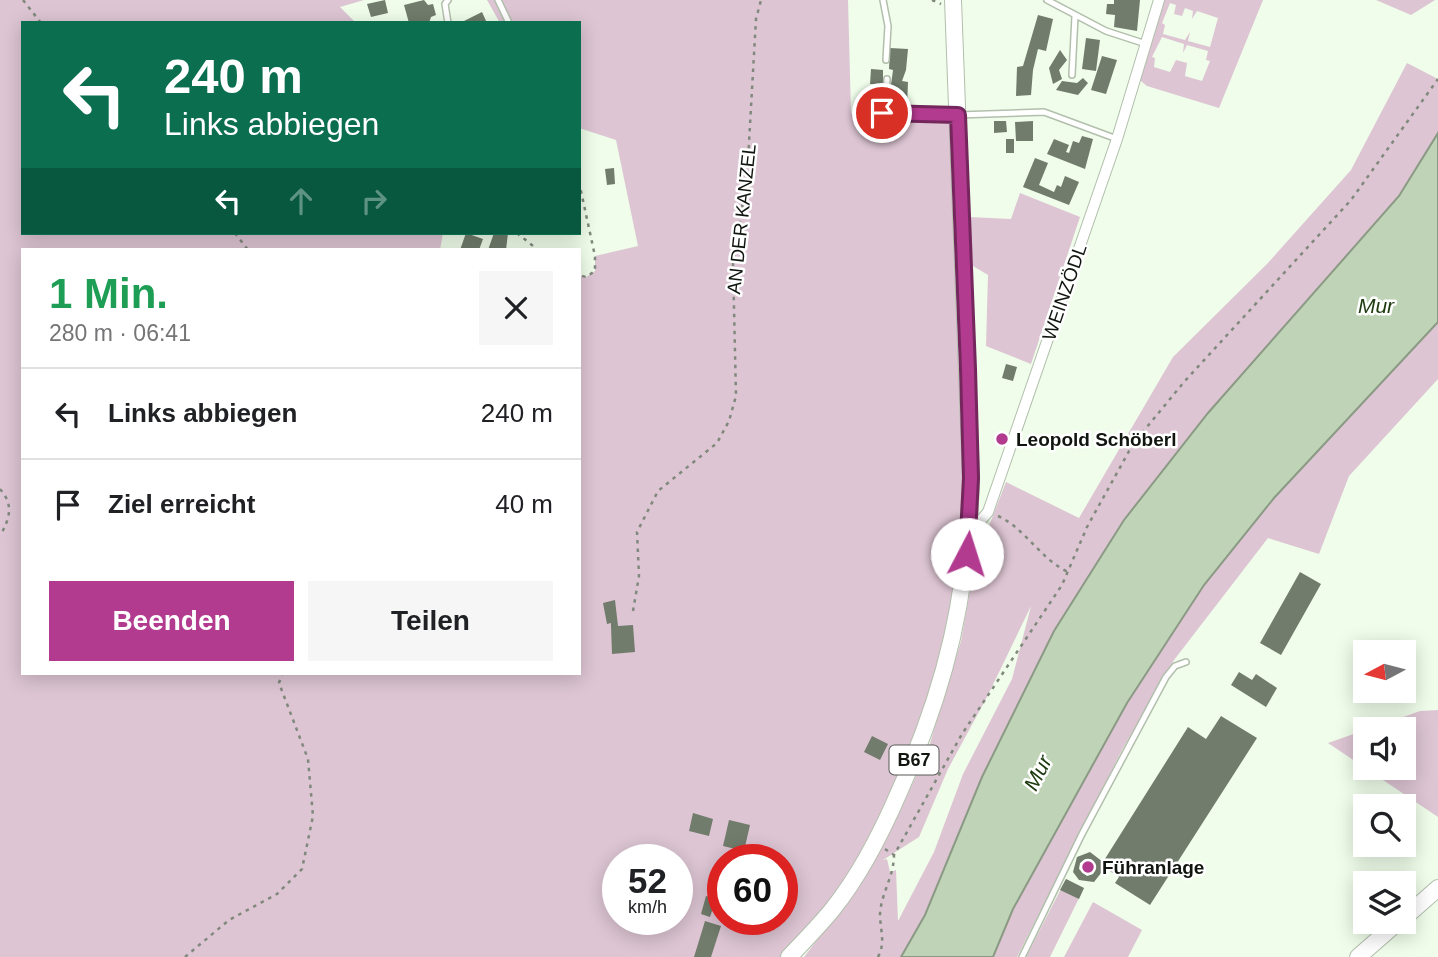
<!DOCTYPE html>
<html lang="de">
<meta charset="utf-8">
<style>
:root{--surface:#fff;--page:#f6f6f6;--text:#202124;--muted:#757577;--line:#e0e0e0;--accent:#b23a8f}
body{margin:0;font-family:Arial,sans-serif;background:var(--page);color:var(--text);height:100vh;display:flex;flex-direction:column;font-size:26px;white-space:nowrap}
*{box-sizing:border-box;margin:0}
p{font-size:23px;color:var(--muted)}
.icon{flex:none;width:38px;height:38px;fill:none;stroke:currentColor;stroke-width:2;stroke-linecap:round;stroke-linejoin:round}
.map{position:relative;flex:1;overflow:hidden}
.sheet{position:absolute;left:21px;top:248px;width:560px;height:427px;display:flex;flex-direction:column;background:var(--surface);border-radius:0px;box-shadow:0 4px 18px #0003}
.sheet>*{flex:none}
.guide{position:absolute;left:21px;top:21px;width:560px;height:214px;border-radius:0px;box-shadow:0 4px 18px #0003;background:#0b6e4f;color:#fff;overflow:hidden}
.needle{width:46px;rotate:263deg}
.controls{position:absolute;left:1353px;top:640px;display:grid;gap:14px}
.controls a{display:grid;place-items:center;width:63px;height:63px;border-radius:0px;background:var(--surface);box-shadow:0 4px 18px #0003;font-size:35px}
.speed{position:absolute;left:602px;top:844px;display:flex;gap:14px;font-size:35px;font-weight:700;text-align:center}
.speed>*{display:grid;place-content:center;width:91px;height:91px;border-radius:50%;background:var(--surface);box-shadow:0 4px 18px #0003;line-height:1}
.speed small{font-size:18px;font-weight:400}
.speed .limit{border:10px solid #d22;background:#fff;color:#111}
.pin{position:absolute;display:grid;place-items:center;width:60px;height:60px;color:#fff;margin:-30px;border:4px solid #fff;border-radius:50%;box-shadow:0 2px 7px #0007}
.me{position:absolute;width:77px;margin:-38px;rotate:5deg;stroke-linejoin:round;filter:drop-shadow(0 0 5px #0008)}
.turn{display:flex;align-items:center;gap:24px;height:147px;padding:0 28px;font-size:32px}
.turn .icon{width:91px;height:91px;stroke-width:2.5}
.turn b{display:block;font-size:49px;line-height:60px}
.lanes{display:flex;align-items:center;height:66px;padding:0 28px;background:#0003;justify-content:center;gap:35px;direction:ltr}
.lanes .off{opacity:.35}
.round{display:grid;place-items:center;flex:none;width:74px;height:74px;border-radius:0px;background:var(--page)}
.overview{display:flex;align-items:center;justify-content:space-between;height:119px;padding:0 28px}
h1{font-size:42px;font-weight:800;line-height:52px;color:#1e9e55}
.primary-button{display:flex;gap:14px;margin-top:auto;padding:14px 28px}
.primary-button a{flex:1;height:80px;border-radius:0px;background:var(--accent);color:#fff;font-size:28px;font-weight:800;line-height:80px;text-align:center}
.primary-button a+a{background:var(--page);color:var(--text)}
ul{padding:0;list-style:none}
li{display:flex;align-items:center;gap:21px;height:91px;padding:0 28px;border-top:2px solid var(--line)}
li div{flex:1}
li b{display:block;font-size:26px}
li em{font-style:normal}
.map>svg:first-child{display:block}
</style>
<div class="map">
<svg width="1438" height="957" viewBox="0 0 1438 957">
<rect width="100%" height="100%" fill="#effdea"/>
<path fill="#ddc5d3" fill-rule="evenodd" d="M0,0h364l-24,7 16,16h-333v210h420l-3,17h-417v424h556v-399l7,2 9,-6v-15l43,-10 -22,-106 -37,-12v-105h-79l-13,-23h361l3,113 87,9 20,-7 13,363 -25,196 -80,196 -56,77 -12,10h-798zM618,859h59v60h-59zM723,859h59v60h-59z
M1159,0h104l-44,108 -72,-22 -11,-9zM1170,3l6,2 -2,9 8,2 3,-8 8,3 -1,8 5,-8 21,7 -8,29 -22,-6 2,-9 -5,8 -22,-6 2,-9 -3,-2zM1162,37l22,7 -1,9 4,-8 21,6 -2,9 4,1 -8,20 -17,-5 2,-13 -11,-3 -6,12 -16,-5 1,-9 -3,-1z
M1376,0h59l-24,15z
M1407,63l31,16v54l-39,63 -191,217 -84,107 -70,110 -72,147 -57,138 -24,42h-97l54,-71 41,-73 29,-63 33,-109 14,-79 31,-80 73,36 94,-161 94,-93 84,-94zM1031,606l-19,73 -49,95 -29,78 -36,69 -2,-51 -6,2 -3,-13 -4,1 36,-23 29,-68 39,-72z
M1020,193l60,24 -49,147 -45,-18 2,-71 -15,-9 -4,-49 42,2z
M1438,322v57l-89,97 -30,78 -51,-16 -94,122 -51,88 -106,209h-24l20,-48 114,-206 77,-118 70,-87z
M1438,710v107l-110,-74 37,-13v38h39v-38h-37l53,-19z
M1066,879l18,9 -34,69h-24z
M1093,902l49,28 -14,27h-64z"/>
<path fill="#bfd3b6" stroke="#8b9a84" stroke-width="2" d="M1438,133v189l-164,176 -70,87 -77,118 -114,206 -20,48h-92l24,-42 57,-138 72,-146 70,-111 84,-107 191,-217z"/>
<path fill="#717c6c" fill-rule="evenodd" d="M385,0l3,13 -17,4 -4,-13z
M424,0l4,5 5,-1 3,11 -5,2 -2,6h-20l-5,-18z
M1114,0h26l-3,31 -23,-4 1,-12 -9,-1 1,-10h7z
M482,12l5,11h-27z
M1038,15l15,4 -7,32 -8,-2 -5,21 -2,25 -15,1 1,-29 6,-1z
M1086,38l14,2 -4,31 -14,-2z
M890,48l18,1 -2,21 -4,11 6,1 -1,26 -19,-1 5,-37 -4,-1z
M1060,50l7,10 -8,10 3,9 -9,5 -4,-16z
M1102,56l15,4 -11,34 -15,-4z
M871,69l12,1v14h-13z
M1083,78l5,5 -10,12 -22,-5 6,-9 15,2z
M994,121h12l1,11 -13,1z
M1033,121v20h-17l-1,-19z
M1082,136l11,3 -8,30 -38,-15 7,-15 15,6 -3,7 3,1 4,-12 6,2z
M1006,139h8v14h-8z
M1035,158l13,5 -9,22 15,7 3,-7 4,2 4,-11 14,6 -10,23 -46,-18z
M614,168l1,16 -8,1 -2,-16z
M466,233l17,6 -4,11h-19z
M494,233h14l-2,17h-18z
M1006,364l11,3 -4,14 -11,-3z
M1300,572l21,12 -40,71 -21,-12z
M615,600l3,26 15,-1 2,27 -23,2 -1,-28v-3l-4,1 -4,-21z
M1239,672l13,8 4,-6 21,14 -11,19 -35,-22z
M1221,716l36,22 -107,167 -35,-22 4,-6 -14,-9 -11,14 -15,-2 -6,-8 4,-15 13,-5 13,10 85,-135 18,12zM1087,859l5,1 4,7 -3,7 -6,2 -8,-7 1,-6z
M872,736l16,8 -8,16 -16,-8z
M693,813l20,6 -4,17 -20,-5z
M729,820l21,5 -6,26 -21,-5z
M1066,879l18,9 -5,11 -19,-9z
M706,896l10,3 -6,18 -9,-3z
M705,921l16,5 -10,31h-17z"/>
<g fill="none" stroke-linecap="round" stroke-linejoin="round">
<defs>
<path id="lane" d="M448,0l-3,4 3,19
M498,0l11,23
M883,0l5,26 -2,34
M1047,0l59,31 40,13
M1072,75l3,-59
M887,79l-2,33 73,3 86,-3 73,27
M885,112l-15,13 7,14 12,-8 16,-19
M882,113l7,18
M1022,957l60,-123 84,-157 9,-11 11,-4"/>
<path id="street" d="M970,533l18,-21 129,-373 42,-139"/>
<path id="primary" d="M1404,918l34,-30
M789,957c15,-16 30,-31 43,-47 29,-36 50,-78 68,-120 47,-105 68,-197 71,-312l-18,-478
M1358,957l40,-35"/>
</defs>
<use href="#lane" stroke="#b2bfac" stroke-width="8"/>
<use href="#street" stroke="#b2bfac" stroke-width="12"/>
<use href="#primary" stroke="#b2bfac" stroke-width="18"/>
<path stroke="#80897c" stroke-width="2.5" stroke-dasharray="3.5 5" stroke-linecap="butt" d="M23,0l18,23
M932,0l9,4
M579,182l16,74v15l-9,6 -7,-2
M235,233l13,17
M517,233l21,17
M0,489c14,16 10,29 0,47
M998,516c27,12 42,43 70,56
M633,611l6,-35 -2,-44 21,-41 59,-48 12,-22 7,-25 -3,-132 14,-86 9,-159 5,-19
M885,849l9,6 68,-121 100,-149 25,-58 46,-83 51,-62 167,-182 87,-121
M185,957l44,-37 48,-26 25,-25 11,-53 -5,-57 -29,-76 3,-9
M878,957c8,-15 2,-27 2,-43 1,-20 14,-38 14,-59"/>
<use href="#lane" stroke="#fff" stroke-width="5"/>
<use href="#street" stroke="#fff" stroke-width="10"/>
<use href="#primary" stroke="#fff" stroke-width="16"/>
</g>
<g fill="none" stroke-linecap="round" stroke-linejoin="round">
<defs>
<path id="route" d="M882,113l76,2 10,254 3,109 -4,76"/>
</defs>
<use href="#route" stroke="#74265d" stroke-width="18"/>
<use href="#route" stroke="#b23a8f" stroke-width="12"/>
</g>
<g fill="#b23a8f" stroke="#fff" stroke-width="2.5">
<circle cx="1002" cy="439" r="7"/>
<circle cx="1088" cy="867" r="7"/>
</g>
<g text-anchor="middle" stroke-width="5" stroke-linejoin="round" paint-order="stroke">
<rect fill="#fff" stroke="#585b57" stroke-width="2" x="889.5" y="745.5" width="49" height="29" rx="5"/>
<g font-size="18" font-weight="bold" fill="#11150f">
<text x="914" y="766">B67</text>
</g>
<g font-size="19" fill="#11150f" stroke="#fff">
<text transform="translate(741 219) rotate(-84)" y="7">AN DER KANZEL</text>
<text transform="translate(1064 292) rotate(-71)" y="7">WEINZÖDL</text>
</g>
<g font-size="19" font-weight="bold" fill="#11150f" stroke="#fff" text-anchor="start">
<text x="1016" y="446">Leopold Schöberl</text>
<text x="1102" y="874">Führanlage</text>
</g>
<g font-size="21" font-style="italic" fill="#203c11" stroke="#fff">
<text x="1376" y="313">Mur</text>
<text transform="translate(1038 773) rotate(-63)" y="7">Mur</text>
</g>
</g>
</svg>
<div class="controls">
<a><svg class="needle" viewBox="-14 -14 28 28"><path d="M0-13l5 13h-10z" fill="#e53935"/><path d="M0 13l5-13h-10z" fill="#757577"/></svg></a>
<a><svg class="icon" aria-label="sound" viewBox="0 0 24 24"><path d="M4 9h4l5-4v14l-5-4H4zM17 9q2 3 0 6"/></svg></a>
<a><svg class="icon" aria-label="search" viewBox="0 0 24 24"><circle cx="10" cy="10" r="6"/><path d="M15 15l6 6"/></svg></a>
<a><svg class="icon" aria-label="layers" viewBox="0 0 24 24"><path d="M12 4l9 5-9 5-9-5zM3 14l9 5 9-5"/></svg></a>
</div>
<div class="speed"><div>52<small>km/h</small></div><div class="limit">60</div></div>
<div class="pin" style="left:882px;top:113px;background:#d93025"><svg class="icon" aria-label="arrive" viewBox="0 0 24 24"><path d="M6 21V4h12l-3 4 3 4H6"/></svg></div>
<svg class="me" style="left:967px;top:554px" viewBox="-20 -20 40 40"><circle r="19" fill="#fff"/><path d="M0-13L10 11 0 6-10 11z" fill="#b23a8f"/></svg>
<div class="guide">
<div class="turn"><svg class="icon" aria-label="left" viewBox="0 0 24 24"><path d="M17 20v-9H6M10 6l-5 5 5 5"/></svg><div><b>240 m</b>Links abbiegen</div></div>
<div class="lanes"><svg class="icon" aria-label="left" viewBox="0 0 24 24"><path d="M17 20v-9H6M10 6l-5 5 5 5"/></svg><svg class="icon off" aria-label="ahead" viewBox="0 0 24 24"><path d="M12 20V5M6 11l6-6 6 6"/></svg><svg class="icon off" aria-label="right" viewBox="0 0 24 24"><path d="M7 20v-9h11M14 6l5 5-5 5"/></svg></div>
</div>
<section class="sheet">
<div class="overview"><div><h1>1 Min.</h1><p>280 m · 06:41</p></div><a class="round"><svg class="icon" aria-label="close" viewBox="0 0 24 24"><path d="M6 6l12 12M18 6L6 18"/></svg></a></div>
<ul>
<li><svg class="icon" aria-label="left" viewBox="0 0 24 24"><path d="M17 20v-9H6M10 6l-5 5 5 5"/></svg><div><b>Links abbiegen</b></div><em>240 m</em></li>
<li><svg class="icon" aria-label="arrive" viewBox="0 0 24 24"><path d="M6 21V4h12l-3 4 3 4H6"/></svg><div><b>Ziel erreicht</b></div><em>40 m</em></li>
</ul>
<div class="primary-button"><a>Beenden</a><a>Teilen</a></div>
</section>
</div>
